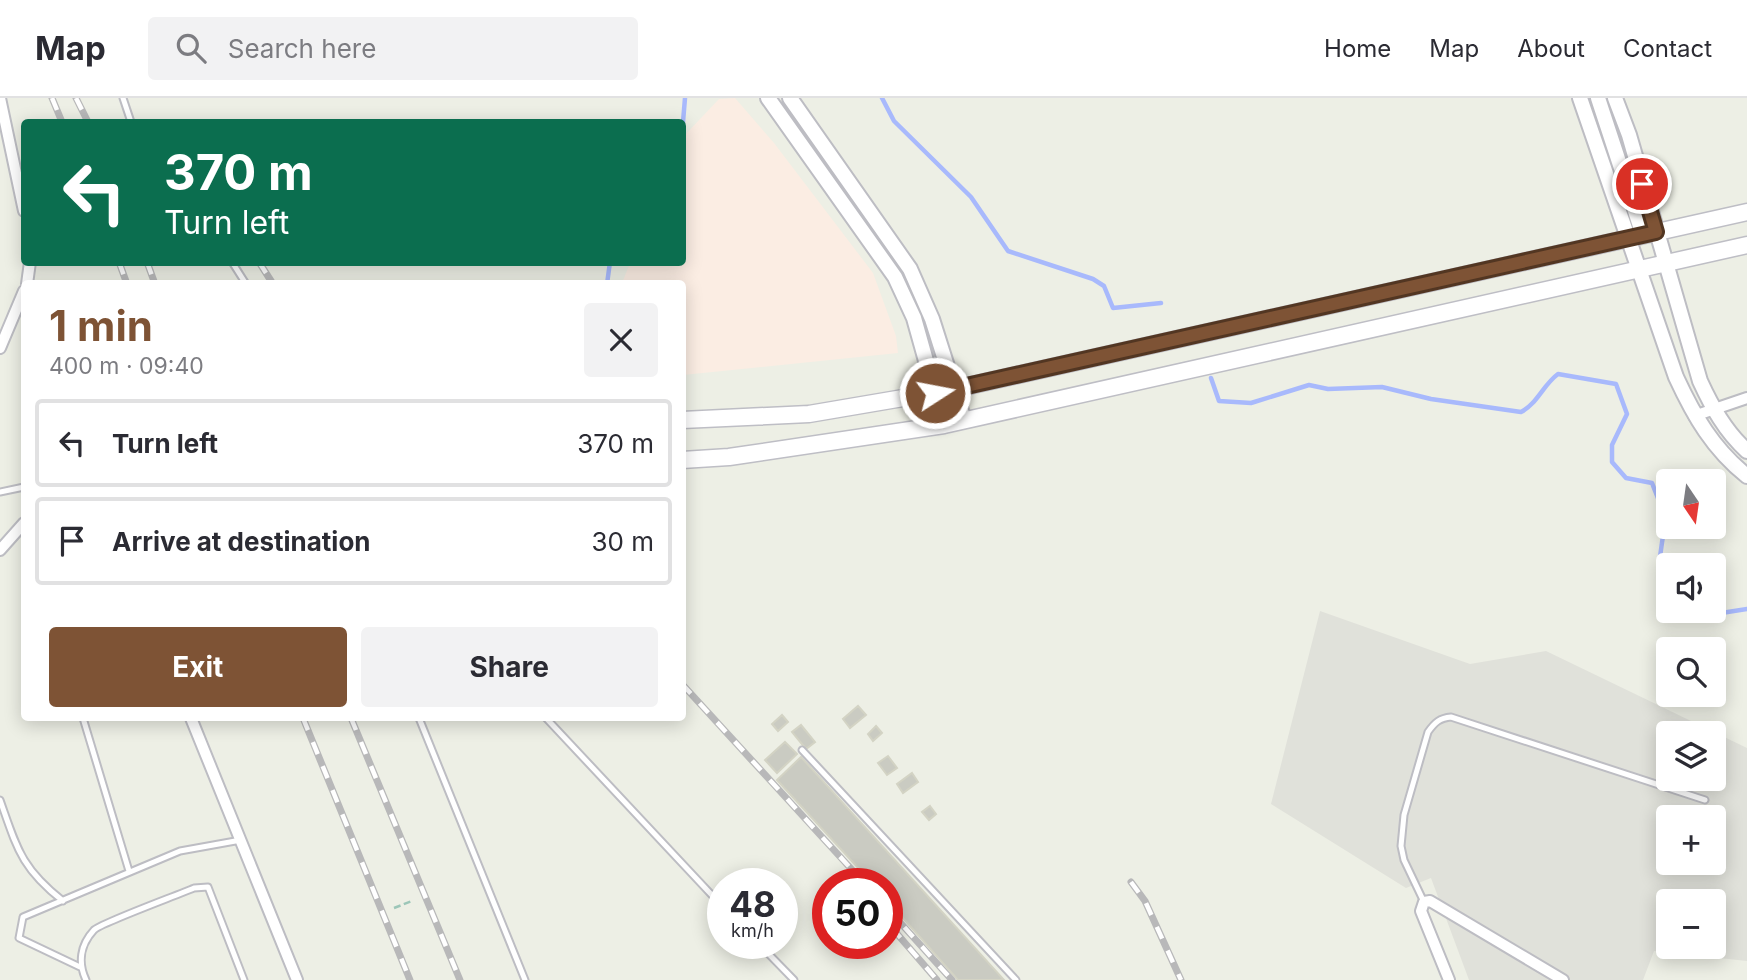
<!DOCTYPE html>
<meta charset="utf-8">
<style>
:root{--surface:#fff;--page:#f2f2f3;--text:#2b2b33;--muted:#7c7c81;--line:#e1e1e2;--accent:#7e5335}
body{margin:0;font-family:Inter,sans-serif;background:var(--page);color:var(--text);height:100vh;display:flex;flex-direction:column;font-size:26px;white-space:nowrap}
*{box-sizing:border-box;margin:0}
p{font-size:23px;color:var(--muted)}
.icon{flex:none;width:38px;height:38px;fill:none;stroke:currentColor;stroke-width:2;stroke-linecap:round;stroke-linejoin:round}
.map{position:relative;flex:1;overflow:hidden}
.panel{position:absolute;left:21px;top:182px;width:665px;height:441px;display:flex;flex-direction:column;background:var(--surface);border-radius:7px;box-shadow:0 4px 18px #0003}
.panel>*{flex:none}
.guide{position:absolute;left:21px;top:21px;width:665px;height:147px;border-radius:7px;box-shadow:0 4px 18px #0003;background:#0b6e4f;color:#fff;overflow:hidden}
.needle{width:46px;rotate:167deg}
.tools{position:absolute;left:1656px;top:371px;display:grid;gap:14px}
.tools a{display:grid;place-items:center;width:70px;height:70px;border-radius:7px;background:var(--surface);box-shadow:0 4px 18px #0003;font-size:35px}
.speed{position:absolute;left:707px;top:770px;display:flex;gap:14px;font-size:35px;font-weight:700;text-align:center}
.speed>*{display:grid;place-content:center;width:91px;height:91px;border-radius:50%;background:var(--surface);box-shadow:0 4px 18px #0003;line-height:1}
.speed small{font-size:18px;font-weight:400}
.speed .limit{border:10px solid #d22;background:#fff;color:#111}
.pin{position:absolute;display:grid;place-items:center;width:60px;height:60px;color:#fff;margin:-30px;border:4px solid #fff;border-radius:50%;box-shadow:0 2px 7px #0007}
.me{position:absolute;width:77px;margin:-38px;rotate:79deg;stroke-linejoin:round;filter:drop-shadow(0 0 5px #0008)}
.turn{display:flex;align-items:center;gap:24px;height:147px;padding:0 28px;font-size:32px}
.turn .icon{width:91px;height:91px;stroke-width:2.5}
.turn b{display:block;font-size:49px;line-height:60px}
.round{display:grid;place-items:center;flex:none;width:74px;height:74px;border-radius:7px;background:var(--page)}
.headline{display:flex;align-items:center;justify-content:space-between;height:119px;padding:0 28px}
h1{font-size:42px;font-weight:700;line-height:52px;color:var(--accent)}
.cta{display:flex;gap:14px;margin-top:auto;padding:14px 28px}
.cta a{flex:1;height:80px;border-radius:7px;background:var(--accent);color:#fff;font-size:28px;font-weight:700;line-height:80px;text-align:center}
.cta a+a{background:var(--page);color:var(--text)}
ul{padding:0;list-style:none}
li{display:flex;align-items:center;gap:21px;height:88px;margin:0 14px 10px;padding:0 14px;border:4px solid var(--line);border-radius:7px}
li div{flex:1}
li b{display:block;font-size:26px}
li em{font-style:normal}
header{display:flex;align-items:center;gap:42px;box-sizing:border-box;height:98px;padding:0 35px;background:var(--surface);border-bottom:2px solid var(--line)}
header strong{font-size:33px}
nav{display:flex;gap:38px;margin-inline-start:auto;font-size:24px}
.search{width:490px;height:63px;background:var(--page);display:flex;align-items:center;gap:18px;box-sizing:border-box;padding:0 24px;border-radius:7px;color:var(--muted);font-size:26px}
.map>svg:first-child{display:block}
</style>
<header>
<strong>Map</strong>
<div class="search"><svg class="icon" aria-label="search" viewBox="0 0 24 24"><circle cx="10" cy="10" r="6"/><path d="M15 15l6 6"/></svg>Search here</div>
<nav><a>Home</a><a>Map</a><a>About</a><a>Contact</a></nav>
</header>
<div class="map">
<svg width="1747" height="882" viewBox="0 0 1747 882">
<rect width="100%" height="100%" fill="#edefe5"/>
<path fill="#e0e1da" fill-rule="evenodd" d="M1320,513l150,53 76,-13 201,97v213l-93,-10 -11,29h-174l-38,-102 -25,10 -135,-84zM1668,635h45v46h-45zM1668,719h45v46h-45zM1668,803h45v46h-45z"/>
<path fill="#fbede3" d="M735,0l39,45 99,130 23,63 2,17 -215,22 -1,-91 -60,-1 8,-20 52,-1 1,-125 36,-38z"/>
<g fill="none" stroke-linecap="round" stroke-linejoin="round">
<path stroke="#a8b9fc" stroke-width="4.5" d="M882,0l12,23 77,76 37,54 85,28 11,7 9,22 48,-5
M682,36l3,-36
M607,186l3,-22
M1211,280l8,23 32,2 58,-18 19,4 54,-2 49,12 90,13c16,-8 22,-27 37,-38l58,10 11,30 -15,31v17l14,16 26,5c4,11 12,27 12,38 0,28 -14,58 4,82
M1677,513l19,6 51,-8"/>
</g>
<path fill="#cacbc2" stroke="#d3d3c4" stroke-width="2" d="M858,608l8,9 -16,13 -7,-9z
M782,617l6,7 -10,9 -6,-7z
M801,627l14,17 -9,7 -14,-17z
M876,628l6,7 -9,8 -5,-7z
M785,644l12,12 -20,19 -12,-13z
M888,658l9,12 -10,7 -9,-12z
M801,659l203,223h-46l-71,-80v-16h-14l-96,-104z
M912,675l6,9 -15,11 -6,-9z
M930,708l6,8 -7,6 -7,-8z"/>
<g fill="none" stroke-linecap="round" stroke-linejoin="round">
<defs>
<path id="service" d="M123,0l8,24
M232,164l14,22
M0,394l24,-5
M83,620l46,153
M419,620l106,262
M546,620l177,189
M802,652l214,230
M0,702c17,48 21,68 63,101
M1424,804l-20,-42 -3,-14 3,-31 24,-83c7,-10 12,-14 23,-15l254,83
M758,845l36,37
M80,869l-61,-29 4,-21 157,-66 61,-11
M86,882c-8,-17 -6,-35 8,-50 7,-7 84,-35 100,-42l14,-1 36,93"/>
<path id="minor" d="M0,0l24,113
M27,186l3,-22
M0,250l24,-57
M1694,318l53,-18
M0,452l24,-27
M191,620l106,262
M1449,882l-28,-69 3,-9 6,-1 133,79"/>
<path id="tertiary" d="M768,0l127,179 19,41 30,107
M790,0l120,171 22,50 32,101
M1580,0l96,279c18,39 37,72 71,99
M1598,0l45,137
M1615,0l14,37 71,246c12,26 25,50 47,70"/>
<path id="secondary" d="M682,322l127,-6 141,-24 797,-178
M682,362l47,-3 215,-32 803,-180"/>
</defs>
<use href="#service" stroke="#bdbdc3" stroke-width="9"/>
<use href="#minor" stroke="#bdbdc3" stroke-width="14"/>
<use href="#tertiary" stroke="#bdbdc3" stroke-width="18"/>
<use href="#secondary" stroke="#bebec5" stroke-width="19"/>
<path stroke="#9cc6b8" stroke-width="2.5" stroke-dasharray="7 3.5" stroke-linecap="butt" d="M394,810l18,-7"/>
<use href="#service" stroke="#fff" stroke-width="5"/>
<use href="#minor" stroke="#fff" stroke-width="10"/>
<use href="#tertiary" stroke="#fff" stroke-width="14"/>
<use href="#secondary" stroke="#fff" stroke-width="16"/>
<defs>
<path id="rail" d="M52,0l10,24
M76,0l12,24
M119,164l8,22
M147,164l8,22
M259,164l14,22
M682,586l183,200
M303,620l107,262
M351,620l109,262
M1131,784l14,19 36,79
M887,810l65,72
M892,830l45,52"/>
</defs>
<use href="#rail" stroke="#b8b8b9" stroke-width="7"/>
<use href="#rail" stroke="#fff" stroke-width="4.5" stroke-dasharray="13" stroke-linecap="butt"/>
</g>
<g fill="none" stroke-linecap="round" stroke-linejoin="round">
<defs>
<path id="route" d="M935,295l721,-161 -14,-48"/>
</defs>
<use href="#route" stroke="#523622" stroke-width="18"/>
<use href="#route" stroke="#7e5335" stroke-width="12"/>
</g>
</svg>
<div class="tools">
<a><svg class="needle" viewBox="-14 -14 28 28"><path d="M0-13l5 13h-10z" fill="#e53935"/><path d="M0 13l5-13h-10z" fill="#7c7c81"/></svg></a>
<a><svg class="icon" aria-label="sound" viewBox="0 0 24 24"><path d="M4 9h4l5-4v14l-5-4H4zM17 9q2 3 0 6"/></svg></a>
<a><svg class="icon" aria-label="search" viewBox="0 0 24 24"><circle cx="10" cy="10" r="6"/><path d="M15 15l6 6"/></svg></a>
<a><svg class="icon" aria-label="layers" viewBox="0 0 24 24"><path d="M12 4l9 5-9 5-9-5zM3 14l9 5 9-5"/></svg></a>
<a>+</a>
<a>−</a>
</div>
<div class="speed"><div>48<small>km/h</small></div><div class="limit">50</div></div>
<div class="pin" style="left:1642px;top:86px;background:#d93025"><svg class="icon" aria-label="arrive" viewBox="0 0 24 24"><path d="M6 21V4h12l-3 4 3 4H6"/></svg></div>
<svg class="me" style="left:935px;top:295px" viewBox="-20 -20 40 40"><circle r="17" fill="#7e5335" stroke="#fff" stroke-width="3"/><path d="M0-11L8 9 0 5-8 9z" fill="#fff"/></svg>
<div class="guide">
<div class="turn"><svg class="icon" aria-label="left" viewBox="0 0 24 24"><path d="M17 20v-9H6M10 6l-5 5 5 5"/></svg><div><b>370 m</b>Turn left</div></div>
</div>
<section class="panel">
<div class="headline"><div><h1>1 min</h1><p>400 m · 09:40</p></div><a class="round"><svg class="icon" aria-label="close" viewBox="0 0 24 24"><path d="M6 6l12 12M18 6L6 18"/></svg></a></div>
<ul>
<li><svg class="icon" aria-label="left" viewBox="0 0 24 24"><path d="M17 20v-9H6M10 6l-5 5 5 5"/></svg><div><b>Turn left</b></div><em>370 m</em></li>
<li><svg class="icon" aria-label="arrive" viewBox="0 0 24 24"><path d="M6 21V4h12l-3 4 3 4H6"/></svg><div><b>Arrive at destination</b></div><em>30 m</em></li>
</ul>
<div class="cta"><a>Exit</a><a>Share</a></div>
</section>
</div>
